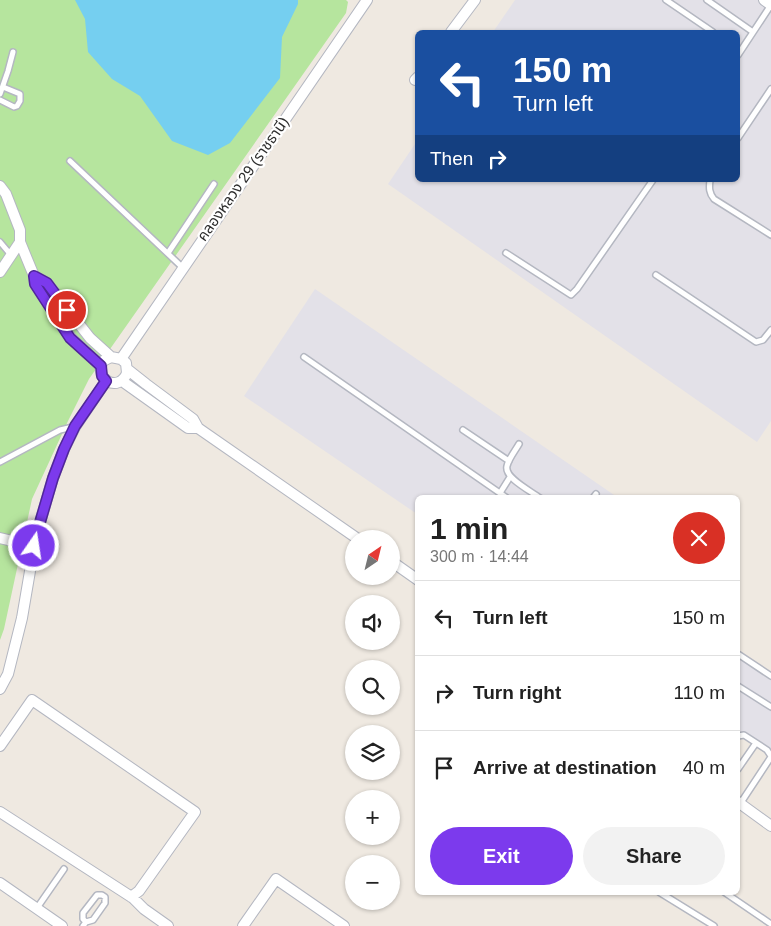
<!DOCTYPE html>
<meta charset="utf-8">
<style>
:root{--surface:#fff;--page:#f2f2f2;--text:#222;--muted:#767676;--line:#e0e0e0;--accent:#7c3aed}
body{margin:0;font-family:Arial,"Noto Sans Thai",sans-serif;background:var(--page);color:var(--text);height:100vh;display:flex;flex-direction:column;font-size:19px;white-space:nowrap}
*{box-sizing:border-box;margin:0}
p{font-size:16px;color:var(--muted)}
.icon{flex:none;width:28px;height:28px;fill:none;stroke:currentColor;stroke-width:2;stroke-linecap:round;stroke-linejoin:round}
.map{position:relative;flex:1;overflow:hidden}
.sheet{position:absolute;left:415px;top:495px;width:325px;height:400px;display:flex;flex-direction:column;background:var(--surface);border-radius:8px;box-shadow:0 1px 4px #0004}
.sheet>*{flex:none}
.top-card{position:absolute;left:415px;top:30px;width:325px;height:152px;border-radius:8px;box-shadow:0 1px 4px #0004;background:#1a4fa0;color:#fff;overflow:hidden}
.needle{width:32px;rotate:35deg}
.tools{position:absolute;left:345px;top:530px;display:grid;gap:10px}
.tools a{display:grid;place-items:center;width:55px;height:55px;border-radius:50%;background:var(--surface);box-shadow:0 1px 4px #0004;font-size:25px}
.pin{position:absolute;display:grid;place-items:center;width:42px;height:42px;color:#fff;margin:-21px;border:2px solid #fff;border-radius:50%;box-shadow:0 1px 5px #0007}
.me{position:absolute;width:55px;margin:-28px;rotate:13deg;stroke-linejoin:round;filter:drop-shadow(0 0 4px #0008)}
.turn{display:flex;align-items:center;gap:18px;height:105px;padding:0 15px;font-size:22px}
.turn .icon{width:65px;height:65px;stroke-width:2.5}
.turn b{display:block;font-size:35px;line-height:42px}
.then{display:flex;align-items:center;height:48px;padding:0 15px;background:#0003;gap:10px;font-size:19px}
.round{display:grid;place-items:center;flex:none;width:52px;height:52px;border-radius:26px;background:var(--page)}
.summary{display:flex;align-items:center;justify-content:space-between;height:85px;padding:0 15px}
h1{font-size:30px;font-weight:700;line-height:38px}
.primary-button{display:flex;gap:10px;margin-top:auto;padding:10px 15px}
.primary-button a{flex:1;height:58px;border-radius:30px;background:var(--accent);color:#fff;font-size:20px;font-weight:700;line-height:58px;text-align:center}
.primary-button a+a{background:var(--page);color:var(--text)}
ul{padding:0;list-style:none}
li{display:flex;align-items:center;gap:15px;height:75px;padding:0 15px;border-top:1px solid var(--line)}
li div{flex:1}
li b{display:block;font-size:19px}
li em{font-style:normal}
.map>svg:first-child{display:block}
</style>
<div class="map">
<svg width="771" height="926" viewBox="0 0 771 926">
<rect width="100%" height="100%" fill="#efe9e1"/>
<path fill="#e3e1e8" d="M515,0h256v421l-14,21 -369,-258 29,-43 1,39h320v-148h-245z
M315,289l302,208 -199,1 -1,16 -173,-118z
M738,652l33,23v81l-33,-23z"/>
<path fill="#b6e59e" d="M0,0h346l2,2 -2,11 -257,366 -21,42 -36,78 -28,130 -4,11z"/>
<path fill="#75cff0" d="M75,0h223v4l-16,33 -2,41 -50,65 -22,12 -36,-14 -32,-45 -28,-17 -24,-27 -3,-33z"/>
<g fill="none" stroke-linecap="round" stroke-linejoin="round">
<defs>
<path id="lane" d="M666,0l47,32
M707,0l46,32
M738,55l33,-50
M0,94l8,-23 5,-19
M0,100l14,7 3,-1 3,-5v-7l-17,-7
M738,138l33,-49
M70,161l112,106
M710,180c-1,8 -1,13 4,19l57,36
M0,242l11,13
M168,253l46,-69
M506,253l65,42 6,-6 76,-109
M656,275l100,67 7,-2 8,-10
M304,357l203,141
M463,430l46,31
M519,444c-4,7 -10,14 -12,22 -3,12 24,25 33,32
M0,462l60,-32 13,-3
M500,493l10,-16
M593,498l3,-4
M738,654l33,22
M738,686l33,21
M738,736l6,-1 23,15 4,6
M738,769l18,-26
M740,804l31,-47
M659,892l55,34
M724,892l47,32
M37,908l27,-39
M83,926l3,-4 -3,-3v-6l14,-18h5l3,2v6l-12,17 -7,2"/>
<path id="street" d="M764,0l7,5
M451,32l24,-32
M415,80l3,-3
M0,186l6,8 14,36v12l14,34 1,8 36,54 30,28
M0,272l20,-30
M34,276l13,7 43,55 21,19 10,2 5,4 1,10c-8,20 -34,7 -24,-12l8,-4
M121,359l246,-359
M127,369l19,15 47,35 5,9 160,111
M122,381l66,47h10
M0,538l34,8
M391,561l27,19
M0,689l8,-15 14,-56 14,-82 17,-58 11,-29 11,-22 31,-46
M0,746l32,-46 163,112 -56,79 -8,6
M738,802l33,24
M0,812l133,86 11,11 24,17
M0,883l62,43
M243,926l33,-47 68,47"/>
</defs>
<use href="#lane" stroke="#b4b7c1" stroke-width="8"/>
<use href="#street" stroke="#b4b7c1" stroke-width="12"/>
<use href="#lane" stroke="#fff" stroke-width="5"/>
<use href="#street" stroke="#fff" stroke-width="10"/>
</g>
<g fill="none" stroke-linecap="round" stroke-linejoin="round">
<defs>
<path id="route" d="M34,546l2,-10 17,-58 11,-29 11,-23 31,-45 -4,-5 -1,-10 -31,-28 -35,-54 -1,-8 13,7 20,27"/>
</defs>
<use href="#route" stroke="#51269a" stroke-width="12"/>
<use href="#route" stroke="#7c3aed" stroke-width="9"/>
</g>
<g text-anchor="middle" stroke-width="4.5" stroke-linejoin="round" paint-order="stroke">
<g font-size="15" fill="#2e2e2e" stroke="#fff">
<text transform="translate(243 179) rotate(-55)" y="5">คลองหลวง 29 (ราชธานี)</text>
</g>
</g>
</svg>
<div class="tools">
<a><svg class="needle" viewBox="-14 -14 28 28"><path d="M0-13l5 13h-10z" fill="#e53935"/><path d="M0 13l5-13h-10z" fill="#767676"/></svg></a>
<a><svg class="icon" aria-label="sound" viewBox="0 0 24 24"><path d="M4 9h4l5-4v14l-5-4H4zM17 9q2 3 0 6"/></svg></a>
<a><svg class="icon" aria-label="search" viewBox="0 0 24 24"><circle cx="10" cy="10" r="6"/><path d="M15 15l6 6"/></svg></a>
<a><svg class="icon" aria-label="layers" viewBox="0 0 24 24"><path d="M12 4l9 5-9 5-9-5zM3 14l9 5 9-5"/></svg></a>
<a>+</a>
<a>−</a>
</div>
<div class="pin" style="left:67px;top:310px;background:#d93025"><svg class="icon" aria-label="arrive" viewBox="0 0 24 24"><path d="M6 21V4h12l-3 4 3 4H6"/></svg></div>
<svg class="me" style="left:34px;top:546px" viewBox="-20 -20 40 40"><circle r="17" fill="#7c3aed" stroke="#fff" stroke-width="3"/><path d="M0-11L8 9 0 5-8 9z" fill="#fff"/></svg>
<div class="top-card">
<div class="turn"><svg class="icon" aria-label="left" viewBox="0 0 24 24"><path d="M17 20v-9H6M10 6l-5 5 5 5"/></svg><div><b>150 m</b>Turn left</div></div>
<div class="then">Then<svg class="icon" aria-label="right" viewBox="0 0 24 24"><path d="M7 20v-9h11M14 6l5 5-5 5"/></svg></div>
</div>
<section class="sheet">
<div class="summary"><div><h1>1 min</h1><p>300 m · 14:44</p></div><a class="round" style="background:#d93025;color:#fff"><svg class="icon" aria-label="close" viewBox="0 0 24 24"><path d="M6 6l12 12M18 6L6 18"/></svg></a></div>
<ul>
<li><svg class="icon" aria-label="left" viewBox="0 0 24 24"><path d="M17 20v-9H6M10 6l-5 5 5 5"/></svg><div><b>Turn left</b></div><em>150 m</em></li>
<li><svg class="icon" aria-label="right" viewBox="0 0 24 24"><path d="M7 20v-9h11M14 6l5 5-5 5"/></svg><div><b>Turn right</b></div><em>110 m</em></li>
<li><svg class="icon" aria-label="arrive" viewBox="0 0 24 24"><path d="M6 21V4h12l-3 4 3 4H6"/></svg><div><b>Arrive at destination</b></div><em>40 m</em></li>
</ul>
<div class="primary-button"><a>Exit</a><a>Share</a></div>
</section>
</div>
